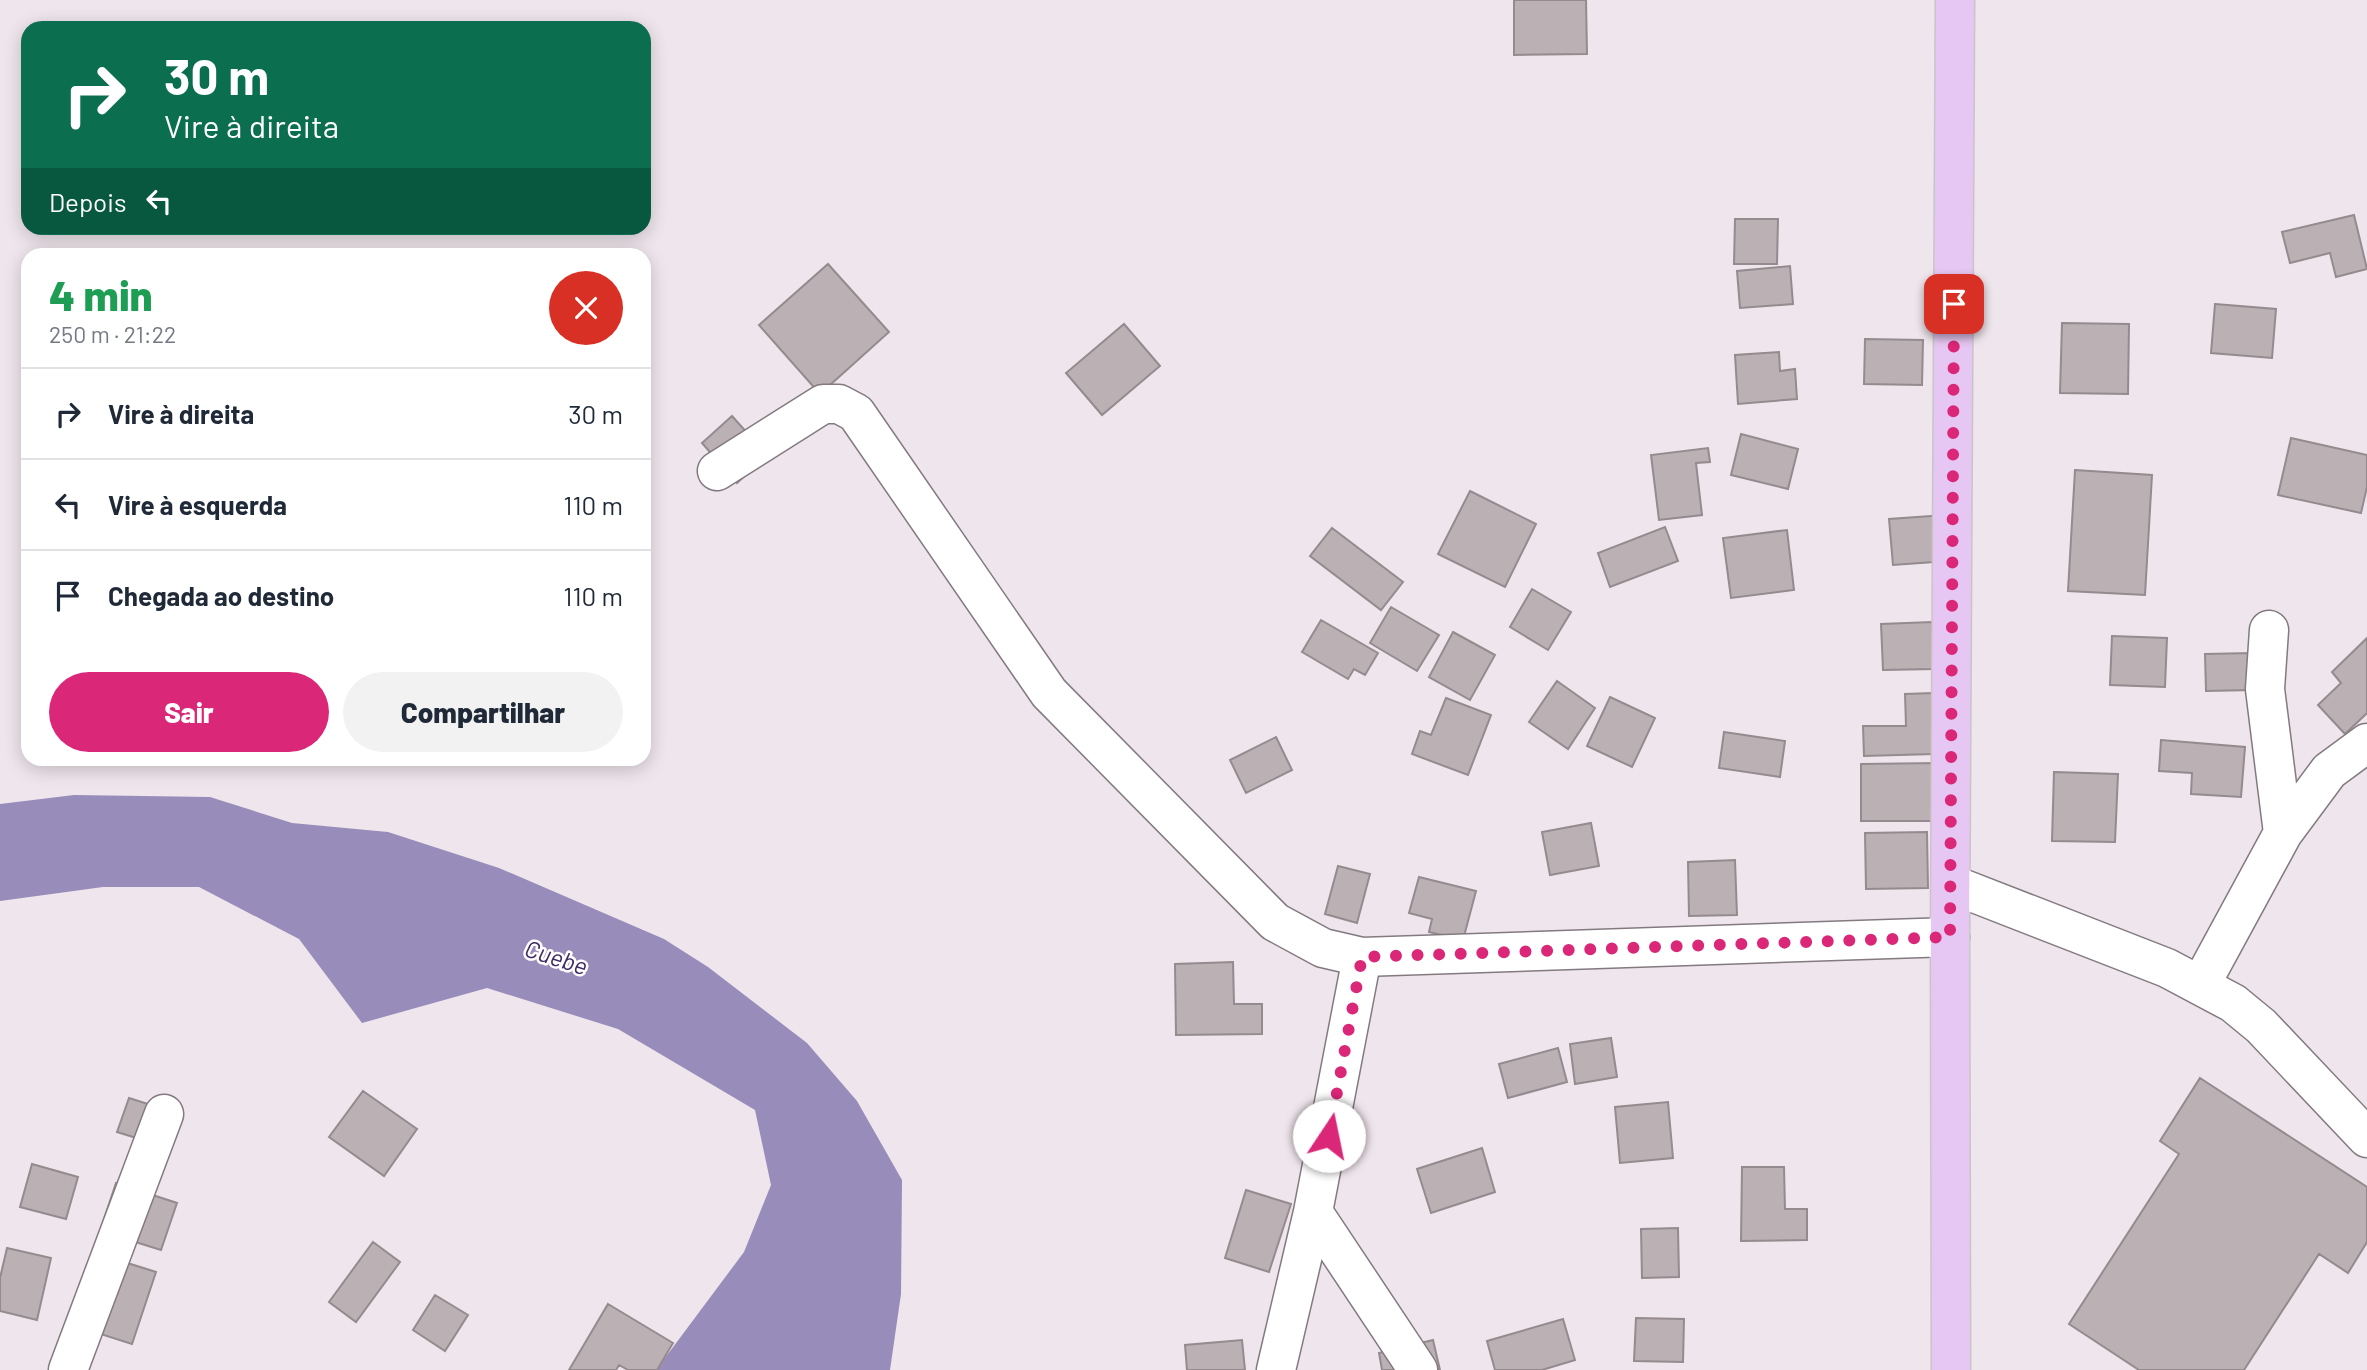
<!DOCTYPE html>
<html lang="pt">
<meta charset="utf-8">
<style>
:root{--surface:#fff;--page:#f2f2f3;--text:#1f2937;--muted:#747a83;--line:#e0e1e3;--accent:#db2777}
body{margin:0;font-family:Barlow,sans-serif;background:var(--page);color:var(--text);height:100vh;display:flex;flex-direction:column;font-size:26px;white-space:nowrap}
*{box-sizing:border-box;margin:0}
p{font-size:23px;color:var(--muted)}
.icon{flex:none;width:38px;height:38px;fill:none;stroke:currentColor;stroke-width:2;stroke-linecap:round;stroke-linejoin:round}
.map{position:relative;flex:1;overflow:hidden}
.sheet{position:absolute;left:21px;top:248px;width:630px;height:518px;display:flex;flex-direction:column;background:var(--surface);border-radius:21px;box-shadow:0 4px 18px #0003}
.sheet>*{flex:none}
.hud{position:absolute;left:21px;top:21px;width:630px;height:214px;border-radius:21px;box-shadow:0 4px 18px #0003;background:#0b6e4f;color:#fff;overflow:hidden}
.pin{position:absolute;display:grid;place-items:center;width:60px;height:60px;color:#fff;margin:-30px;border-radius:14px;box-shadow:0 4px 10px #0006}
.me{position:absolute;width:77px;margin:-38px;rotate:11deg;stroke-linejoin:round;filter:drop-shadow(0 0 5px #0008)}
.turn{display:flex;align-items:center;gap:24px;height:147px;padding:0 28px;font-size:32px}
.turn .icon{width:91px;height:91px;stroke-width:2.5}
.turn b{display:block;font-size:49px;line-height:60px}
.then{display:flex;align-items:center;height:66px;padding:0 28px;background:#0003;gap:14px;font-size:26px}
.round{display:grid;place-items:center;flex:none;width:74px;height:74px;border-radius:37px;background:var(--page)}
.overview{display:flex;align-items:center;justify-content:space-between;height:119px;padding:0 28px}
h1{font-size:42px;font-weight:800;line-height:52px;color:#1e9e55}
.action{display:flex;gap:14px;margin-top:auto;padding:14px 28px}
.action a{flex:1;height:80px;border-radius:42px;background:var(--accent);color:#fff;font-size:28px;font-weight:800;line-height:80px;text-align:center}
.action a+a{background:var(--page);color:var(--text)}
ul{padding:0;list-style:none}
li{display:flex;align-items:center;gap:21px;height:91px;padding:0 28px;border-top:2px solid var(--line)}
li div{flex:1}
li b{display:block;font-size:26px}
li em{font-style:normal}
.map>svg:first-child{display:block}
</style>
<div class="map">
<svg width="2367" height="1370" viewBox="0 0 2367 1370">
<rect width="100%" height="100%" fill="#efe5ec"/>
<path fill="#988cba" d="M74,795l136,2 82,26 96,9 111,36 165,71 44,28 99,76 50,58 45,79 -1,114 -11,76h-234l88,-118 27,-67 -16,-75 -137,-81 -131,-41 -125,35 -63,-84 -100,-52h-96l-103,14v-97z"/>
<path fill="#bbb0b3" stroke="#958a8d" stroke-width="2" d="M1514,0h72l1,54 -73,1z
M2354,215l13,54 -31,8 -6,-24 -40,10 -8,-31z
M1735,219h43l-1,45h-43z
M828,264l61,68 -69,62 -61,-69z
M1790,266l3,38 -53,4 -3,-37z
M2215,304l61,5 -4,49 -61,-5z
M2062,323l67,1 -1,70 -68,-1z
M1124,324l36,42 -58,49 -36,-42z
M1865,339l58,1 -1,45 -58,-1z
M1779,352l1,19 15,-2 2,30 -59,5 -3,-49z
M732,416l35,39 -30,28 -35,-40z
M1741,434l57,15 -10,40 -57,-14z
M2291,438l76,17v32l-6,26 -83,-18z
M1708,448l2,14 -14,1 6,52 -43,5 -8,-65z
M2075,470l77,5 -7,120 -77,-4z
M1470,491l66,33 -31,63 -67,-33z
M1945,515l3,46 -55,4 -4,-46z
M1665,527l13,34 -68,26 -12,-34z
M1332,528l71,54 -22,28 -71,-54z
M1787,530l7,60 -63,8 -8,-60z
M1532,589l39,23 -23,38 -38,-23z
M1391,607l48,28 -22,36 -47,-28z
M1321,620l57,33 -13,22 -11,-6 -6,10 -46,-27z
M1932,622l2,47 -51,1 -2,-46z
M1453,632l42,23 -25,45 -41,-23z
M2112,636l55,2 -2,49 -55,-2z
M2367,638v75l-22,21 -27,-29 23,-22 -9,-11z
M2252,653l1,37 -47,1 -1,-37z
M1557,681l38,27 -27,41 -39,-27z
M1933,693l1,61 -70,2 -1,-30h43l-1,-32z
M1610,697l45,21 -23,49 -45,-21z
M1446,698l45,17 -23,60 -56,-21 8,-23 11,4z
M1724,732l61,9 -5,36 -61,-9z
M1276,737l16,33 -46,23 -16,-33z
M2161,740l84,7 -4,50 -50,-3 1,-21 -33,-2z
M1938,763l1,58h-78v-57z
M2054,772l64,2 -3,68 -63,-1z
M1591,823l8,43 -49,9 -8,-43z
M1927,832l1,56 -62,1 -1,-56z
M1735,860l2,55 -48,1 -1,-54z
M1338,866l32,8 -13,49 -32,-9z
M1419,877l57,14 -13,49 -34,-8 3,-13 -23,-6z
M1233,962l1,42h28v30l-86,1 -1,-71z
M1611,1038l6,39 -42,7 -5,-40z
M1558,1048l9,34 -59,16 -9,-34z
M2200,1078l167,109v55l-19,31 -29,-19 -75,116h-105l-70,-46 110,-170 -19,-13z
M363,1091l54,38 -33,47 -55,-39z
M129,1098l50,16 -10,34 -52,-16z
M1668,1102l5,56 -53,5 -5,-56z
M1482,1148l13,44 -64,21 -14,-44z
M32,1164l46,13 -12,42 -46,-12z
M1742,1167h42l1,42h22v31l-66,1z
M116,1183l61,20 -16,47 -61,-19z
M1246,1190l45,14 -22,68 -44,-14z
M1678,1228l1,49 -37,1 -1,-49z
M373,1242l27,20 -44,60 -27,-20z
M7,1248l44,10 -14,62 -37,-9v-33z
M121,1261l35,11 -24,72 -41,-13z
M435,1295l33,20 -23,36 -32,-21z
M608,1304l65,39 -16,27h-29l-9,-5 -3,5h-47z
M1636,1318l48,1 -1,43 -49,-1z
M1563,1319l12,41 -33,10h-47l-8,-29z
M1242,1340l3,30h-58l-2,-25z
M1433,1340l7,30h-58l-3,-17z"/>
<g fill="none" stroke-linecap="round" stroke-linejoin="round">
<defs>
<path id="minor" d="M717,471l106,-67h16l17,9 193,280 226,229 48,26 39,9
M2269,630l-4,59 18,144
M1951,884l216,84 66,35 28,23 106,112
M2201,984l82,-151 46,-62 38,-28
M1313,1212l105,158
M68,1370l96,-256
M1276,1370l37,-158 49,-255 588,-20"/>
<path id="major" d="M1951,1370l-1,-433 5,-937"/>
</defs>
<use href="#minor" stroke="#837a80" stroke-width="41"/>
<use href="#major" stroke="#c7c6c6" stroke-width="41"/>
<use href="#minor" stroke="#fff" stroke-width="38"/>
<use href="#major" stroke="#e6c6f2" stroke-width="38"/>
</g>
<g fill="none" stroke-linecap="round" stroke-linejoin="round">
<path stroke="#db2777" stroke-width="12" stroke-dasharray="0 21.6" d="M1329,1136l33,-179 588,-20 4,-633"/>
</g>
<g text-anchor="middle" stroke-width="5" stroke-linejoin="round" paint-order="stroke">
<g font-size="24" font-style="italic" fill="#3f2b65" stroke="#fff">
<text transform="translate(556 958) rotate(18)" y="8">Cuebe</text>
</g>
</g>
</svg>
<div class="pin" style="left:1954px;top:304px;background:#d93025"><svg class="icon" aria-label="arrive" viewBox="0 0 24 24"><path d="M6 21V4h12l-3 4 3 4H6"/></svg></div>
<svg class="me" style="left:1329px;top:1136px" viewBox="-20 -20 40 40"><circle r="19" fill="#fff"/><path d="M0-13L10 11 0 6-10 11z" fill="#db2777"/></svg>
<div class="hud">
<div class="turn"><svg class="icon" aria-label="right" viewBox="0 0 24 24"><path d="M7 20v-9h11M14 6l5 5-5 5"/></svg><div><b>30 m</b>Vire à direita</div></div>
<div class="then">Depois<svg class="icon" aria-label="left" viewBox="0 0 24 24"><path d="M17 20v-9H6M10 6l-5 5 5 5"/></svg></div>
</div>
<section class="sheet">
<div class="overview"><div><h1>4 min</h1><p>250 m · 21:22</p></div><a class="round" style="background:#d93025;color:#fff"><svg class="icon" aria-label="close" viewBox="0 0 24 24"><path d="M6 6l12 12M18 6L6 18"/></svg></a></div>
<ul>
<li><svg class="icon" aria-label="right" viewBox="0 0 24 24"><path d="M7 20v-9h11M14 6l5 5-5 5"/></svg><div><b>Vire à direita</b></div><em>30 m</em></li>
<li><svg class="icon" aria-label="left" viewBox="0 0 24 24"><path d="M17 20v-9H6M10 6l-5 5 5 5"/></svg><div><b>Vire à esquerda</b></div><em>110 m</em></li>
<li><svg class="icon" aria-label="arrive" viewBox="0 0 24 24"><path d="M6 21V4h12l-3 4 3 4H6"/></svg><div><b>Chegada ao destino</b></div><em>110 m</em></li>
</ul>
<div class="action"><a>Sair</a><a>Compartilhar</a></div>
</section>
</div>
